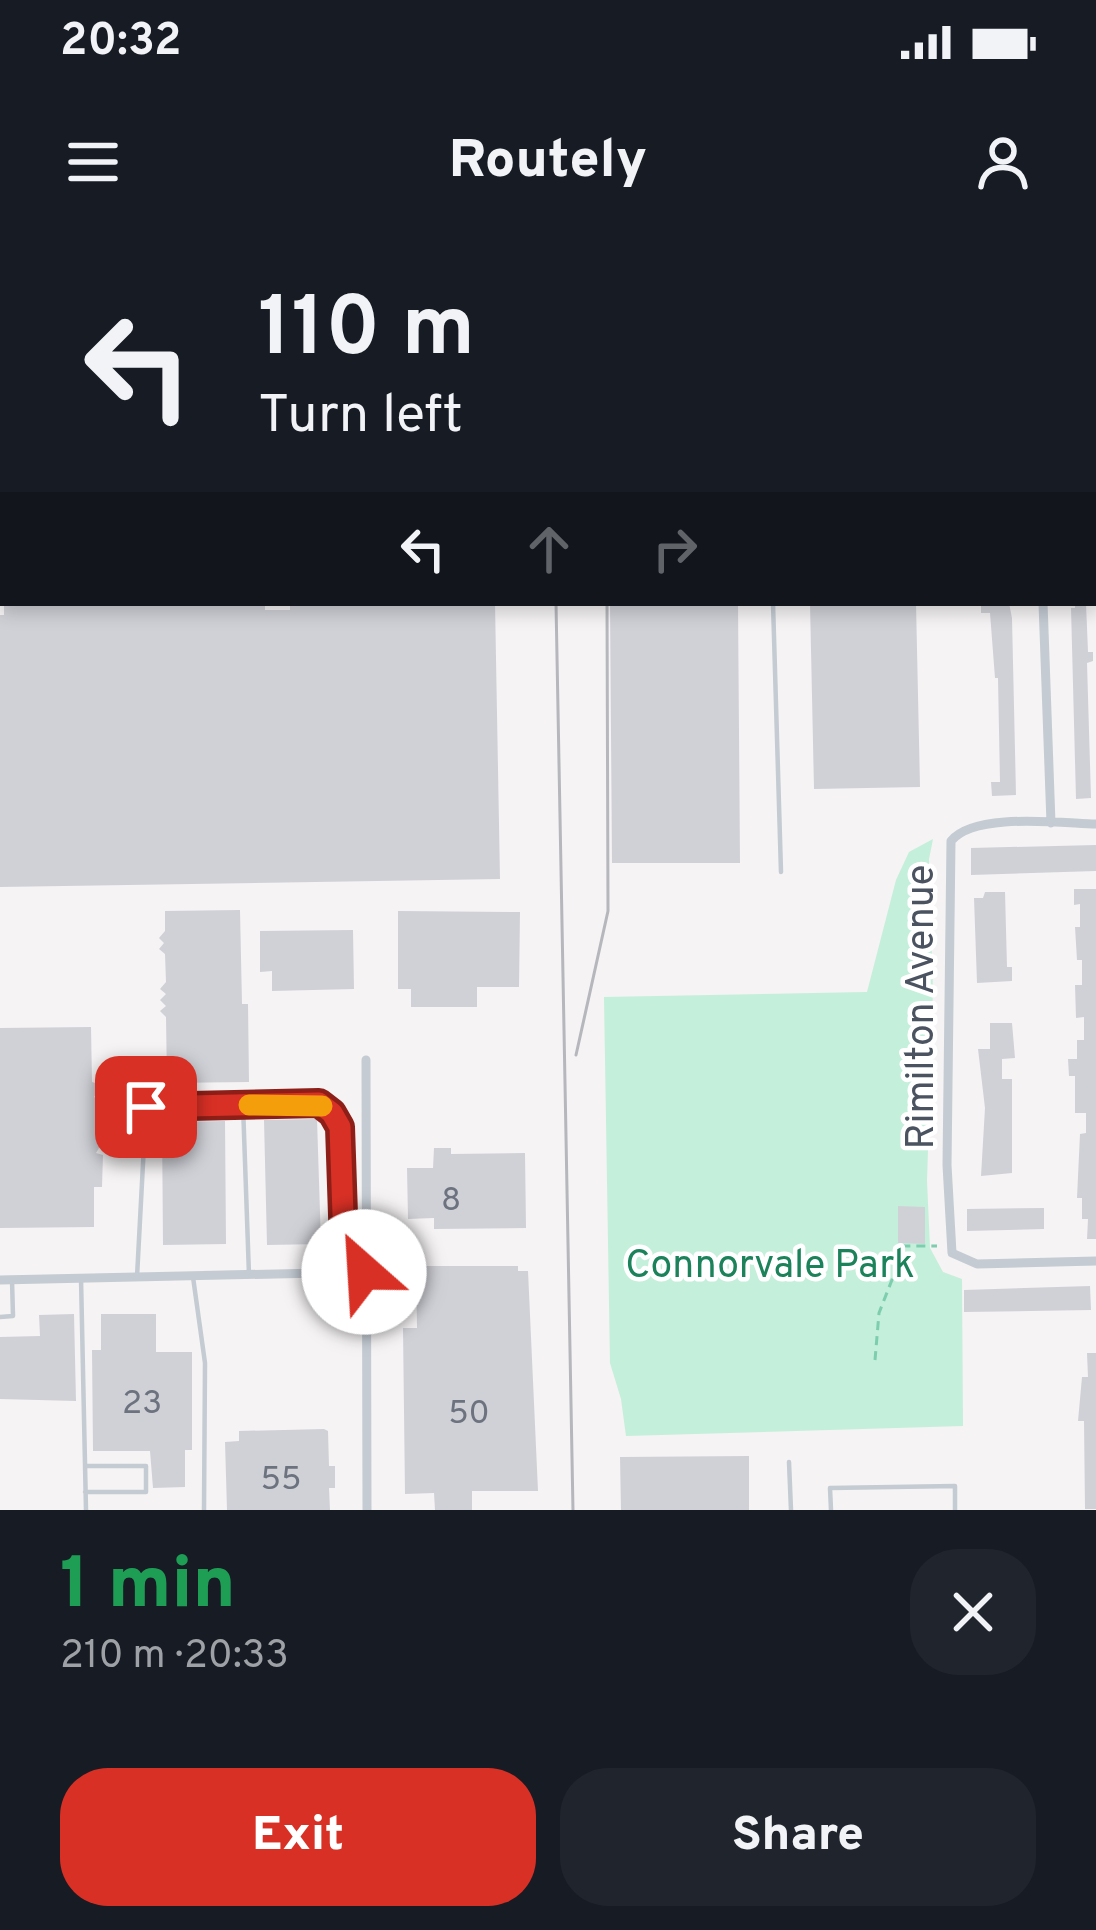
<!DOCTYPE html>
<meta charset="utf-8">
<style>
:root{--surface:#171b24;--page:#20242c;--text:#f1f3f6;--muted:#9ea1a6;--accent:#d93025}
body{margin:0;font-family:Overpass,sans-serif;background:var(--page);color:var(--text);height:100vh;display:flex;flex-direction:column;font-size:45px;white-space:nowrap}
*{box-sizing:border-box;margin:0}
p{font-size:39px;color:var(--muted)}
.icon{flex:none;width:66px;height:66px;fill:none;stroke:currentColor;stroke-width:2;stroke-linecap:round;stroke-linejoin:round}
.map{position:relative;height:1270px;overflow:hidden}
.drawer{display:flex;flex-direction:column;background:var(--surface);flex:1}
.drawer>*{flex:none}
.top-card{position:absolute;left:0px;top:0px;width:1098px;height:366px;box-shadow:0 6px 18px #0003;background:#171b24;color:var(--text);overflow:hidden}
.pin{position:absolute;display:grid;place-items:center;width:102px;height:102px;color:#fff;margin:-51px;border-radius:24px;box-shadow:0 6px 18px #0006}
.me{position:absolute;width:132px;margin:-66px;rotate:334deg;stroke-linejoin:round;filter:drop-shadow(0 0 9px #0008)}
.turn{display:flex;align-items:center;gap:42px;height:252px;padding:0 60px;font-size:54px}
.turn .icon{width:156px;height:156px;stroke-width:2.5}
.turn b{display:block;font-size:84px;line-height:102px}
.lanes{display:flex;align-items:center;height:114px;padding:0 60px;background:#0003;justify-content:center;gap:60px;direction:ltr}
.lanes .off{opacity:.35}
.round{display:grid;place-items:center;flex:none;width:126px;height:126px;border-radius:48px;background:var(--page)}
.overview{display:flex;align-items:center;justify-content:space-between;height:204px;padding:0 60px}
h1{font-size:72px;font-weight:800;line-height:90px;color:#1e9e55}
.button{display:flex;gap:24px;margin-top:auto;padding:24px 60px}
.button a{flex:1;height:138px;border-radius:48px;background:var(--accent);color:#fff;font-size:48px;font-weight:800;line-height:138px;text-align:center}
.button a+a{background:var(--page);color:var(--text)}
.status{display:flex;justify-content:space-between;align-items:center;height:84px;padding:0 60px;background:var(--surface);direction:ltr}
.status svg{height:33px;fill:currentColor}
header{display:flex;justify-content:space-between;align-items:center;height:156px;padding:0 60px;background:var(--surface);font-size:54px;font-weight:800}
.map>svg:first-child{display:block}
</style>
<div class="status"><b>20:32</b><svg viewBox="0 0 49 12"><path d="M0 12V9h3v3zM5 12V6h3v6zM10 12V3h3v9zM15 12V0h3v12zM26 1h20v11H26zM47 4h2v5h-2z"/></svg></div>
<header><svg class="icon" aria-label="menu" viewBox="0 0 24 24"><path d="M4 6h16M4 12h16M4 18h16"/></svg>Routely<svg class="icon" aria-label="person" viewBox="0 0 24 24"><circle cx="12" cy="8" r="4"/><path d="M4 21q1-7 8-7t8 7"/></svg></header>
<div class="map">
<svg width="1096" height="1270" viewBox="0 0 1096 1270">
<rect width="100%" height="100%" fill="#f5f3f3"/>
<path fill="#c4efda" d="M933,599l-4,20 4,132 -6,190 3,67 13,24 19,7 1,147 -337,10 -5,-37 -11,-36 -6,-366 263,-5 29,-112 13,-28z"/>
<path fill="#d0d1d7" d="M4,363h261v7h25v-7h205l5,276 -500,8v-272h4z
M610,363h128l2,260h-128z
M810,363h106l4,184 -106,2z
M981,363h28l3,15 4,177 -24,1 -1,-14h9l-2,-104h-3l-5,-65h-9z
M1075,363h11l2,49h5v9l-6,2 4,135 -15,1 -5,-191h4z
M1096,605v26l-125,4v-27z
M1074,649h22v350h-9l1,-20h-6v-21h-5l3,-64 6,-1v-20h-11v-37h-6l-1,-17h9v-19h7v-23l-8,1 -1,-33h7v-25h-5l-2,-33h5v-23l-6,1z
M985,652h20l2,75h5v14l-35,2 -3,-85h9z
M240,670l2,94h6l1,78 -82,1 -1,-66 -6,-6 6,-5 -6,-6 6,-6 -6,-5 6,-7 -1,-28 -6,-5 5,-6 -5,-5 6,-7v-20z
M398,671l122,1 -1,75h-42v20h-66v-18h-13z
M353,690l1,59 -82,2v-20l-12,1v-41z
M990,783h22l3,35 -13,1v20h10v94l-31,3 4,-68 -7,-59h12z
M91,787l1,55 10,3 -8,12 7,4 -6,11 6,3 -5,25 6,3 -6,10 7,2 -1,32h-8v40l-94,1v-200z
M317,879l4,125 -54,1 -3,-125z
M225,881l1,123 -63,1 -1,-123z
M434,908h17v6l74,-1 1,75 -92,1v-11l-26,1 -1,-51h26z
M898,966l27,1v37l-27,-1z
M1044,968v21l-77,2v-22z
M416,1026h102v5h10l10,220h-66v19h-37l-1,-17 -29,1 -2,-166h14z
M1090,1046l1,24 -127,2v-22z
M74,1074l2,87 -76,-2v-62l40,-1 -1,-21z
M101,1074h55v38h36v98h-7v37l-32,1 -3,-37h-57l-1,-101h9z
M1087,1113h9v156h-11l-1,-88h-6l4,-44h6z
M324,1189l4,2 1,35h6v22h-6l1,22h-103l-2,-68 14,-1v-10z
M749,1216v54h-128l-1,-53z"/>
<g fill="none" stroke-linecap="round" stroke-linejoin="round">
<path stroke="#7dcdaf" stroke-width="3" stroke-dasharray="9 6" stroke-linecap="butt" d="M875,1120l4,-47 18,-46 2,-21h38"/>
<path stroke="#c4cbd3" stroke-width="4.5" d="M168,0v3
M799,0v3
M773,363l8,269
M244,865l75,-2 13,10 8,14 5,146
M137,1037l9,-170 97,-2 6,170
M193,1037l12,86 -1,147
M81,1038l5,232
M0,1077l13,-1 -1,-36
M789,1222l2,48
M85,1226h61v26h-61
M831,1270l-1,-22 125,-2v24"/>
<path stroke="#c4cbd3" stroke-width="9" d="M2,0l1,68
M975,0v3
M707,3v-3
M1043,363l8,220
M1096,584c-36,-1 -122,-12 -145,17l-4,324 5,88 25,11 119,-3
M366,820l1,450
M0,1040l364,-8"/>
<path stroke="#c5ccd8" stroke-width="14" d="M1095,149h1
M0,176h3"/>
<path stroke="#b5b7bd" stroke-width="3" d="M550,3l1,-3
M556,363l17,907
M576,815l32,-144 -1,-308"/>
</g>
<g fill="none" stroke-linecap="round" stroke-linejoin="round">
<defs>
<path id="route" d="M146,867l173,-4 13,10 8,14 5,146 19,-1"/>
</defs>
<use href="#route" stroke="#8d1f18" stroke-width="30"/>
<use href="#route" stroke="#d93025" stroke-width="21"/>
<path stroke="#f59e0b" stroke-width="21" d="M249,865l73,1"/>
</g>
<g text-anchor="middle" stroke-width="9" stroke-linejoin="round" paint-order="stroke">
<g font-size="33" fill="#6c727e">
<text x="451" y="970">8</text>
<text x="142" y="1173">23</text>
<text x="469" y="1183">50</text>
<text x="281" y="1249">55</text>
</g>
<g font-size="39" fill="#4b5360" stroke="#fff">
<text transform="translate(919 767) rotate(-90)" y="14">Rimilton Avenue</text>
</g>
<g font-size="39" fill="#1b825b" stroke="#fff">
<text x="770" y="1037">Connorvale Park</text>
</g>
</g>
</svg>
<div class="pin" style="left:146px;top:867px;background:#d93025"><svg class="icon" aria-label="arrive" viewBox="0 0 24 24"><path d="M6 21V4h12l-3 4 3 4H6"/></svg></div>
<svg class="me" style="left:364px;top:1032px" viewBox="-20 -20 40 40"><circle r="19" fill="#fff"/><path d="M0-13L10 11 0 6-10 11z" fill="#d93025"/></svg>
<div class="top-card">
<div class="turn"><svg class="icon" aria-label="left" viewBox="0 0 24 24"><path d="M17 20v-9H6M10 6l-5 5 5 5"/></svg><div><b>110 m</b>Turn left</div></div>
<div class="lanes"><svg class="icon" aria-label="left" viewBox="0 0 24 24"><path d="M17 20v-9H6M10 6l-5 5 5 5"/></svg><svg class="icon off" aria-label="ahead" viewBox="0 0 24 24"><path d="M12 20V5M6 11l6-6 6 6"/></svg><svg class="icon off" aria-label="right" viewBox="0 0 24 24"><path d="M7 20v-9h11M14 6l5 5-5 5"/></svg></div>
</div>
</div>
<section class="drawer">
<div class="overview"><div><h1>1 min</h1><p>210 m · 20:33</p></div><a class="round"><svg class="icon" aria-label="close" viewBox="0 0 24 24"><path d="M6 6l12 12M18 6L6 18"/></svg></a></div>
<div class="button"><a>Exit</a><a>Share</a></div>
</section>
